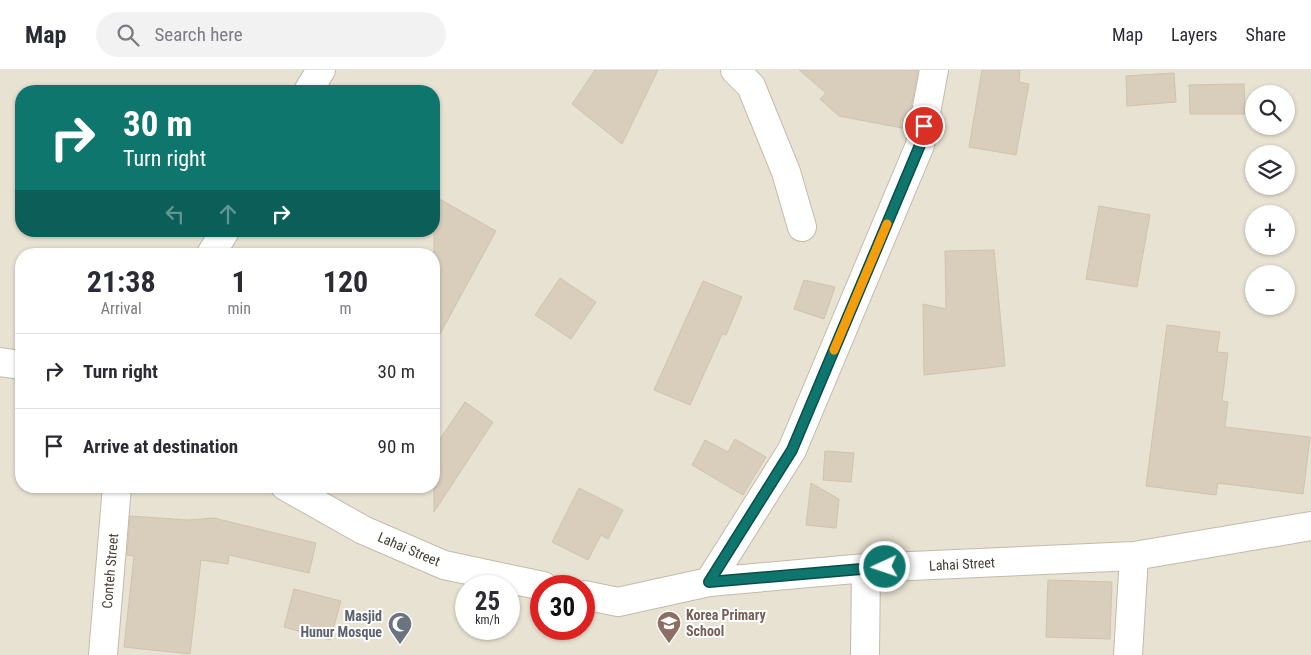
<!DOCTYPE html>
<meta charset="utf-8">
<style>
:root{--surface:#fff;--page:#f2f2f3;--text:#2b2b33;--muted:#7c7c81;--line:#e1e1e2}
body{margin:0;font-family:"Roboto Condensed",sans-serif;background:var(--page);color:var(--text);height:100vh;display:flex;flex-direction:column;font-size:19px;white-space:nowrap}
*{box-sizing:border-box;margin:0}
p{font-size:16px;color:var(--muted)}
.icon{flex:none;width:28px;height:28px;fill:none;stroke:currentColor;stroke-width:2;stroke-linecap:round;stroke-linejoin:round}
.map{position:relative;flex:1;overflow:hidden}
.side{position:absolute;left:15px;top:178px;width:425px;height:245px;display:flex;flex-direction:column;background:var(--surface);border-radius:20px;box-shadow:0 1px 4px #0004}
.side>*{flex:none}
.top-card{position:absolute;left:15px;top:15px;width:425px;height:152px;border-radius:20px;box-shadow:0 1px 4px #0004;background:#0f766e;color:#fff;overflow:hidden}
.controls{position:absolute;left:1245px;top:15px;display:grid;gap:10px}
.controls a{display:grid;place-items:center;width:50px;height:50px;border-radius:50%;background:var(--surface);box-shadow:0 1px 4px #0004;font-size:25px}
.speed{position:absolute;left:455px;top:505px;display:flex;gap:10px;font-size:25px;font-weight:700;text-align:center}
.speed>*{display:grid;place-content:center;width:65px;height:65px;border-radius:50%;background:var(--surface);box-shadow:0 1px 4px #0004;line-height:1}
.speed small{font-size:12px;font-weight:400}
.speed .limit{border:8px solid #d22;background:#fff;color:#111}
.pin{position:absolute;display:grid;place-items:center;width:42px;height:42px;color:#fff;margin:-21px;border:2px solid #fff;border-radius:50%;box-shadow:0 1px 5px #0007}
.me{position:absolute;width:55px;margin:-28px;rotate:267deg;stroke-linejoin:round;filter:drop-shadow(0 0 4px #0008)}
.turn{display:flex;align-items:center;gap:18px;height:105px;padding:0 25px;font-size:22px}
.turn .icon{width:65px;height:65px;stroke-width:2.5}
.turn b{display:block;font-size:35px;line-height:42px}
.lanes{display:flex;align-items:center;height:48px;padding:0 25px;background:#0003;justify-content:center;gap:25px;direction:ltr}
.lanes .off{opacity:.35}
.eta{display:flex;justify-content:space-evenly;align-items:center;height:85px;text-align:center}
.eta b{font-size:30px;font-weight:700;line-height:35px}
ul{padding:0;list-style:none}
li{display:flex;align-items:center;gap:15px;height:75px;padding:0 25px;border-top:1px solid var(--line)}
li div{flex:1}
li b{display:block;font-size:19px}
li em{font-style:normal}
header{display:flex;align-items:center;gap:30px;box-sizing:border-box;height:70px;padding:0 25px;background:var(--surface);border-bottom:1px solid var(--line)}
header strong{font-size:24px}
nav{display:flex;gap:28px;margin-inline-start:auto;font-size:18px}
.search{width:350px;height:45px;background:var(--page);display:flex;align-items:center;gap:12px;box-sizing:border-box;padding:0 18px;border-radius:28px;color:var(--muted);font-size:19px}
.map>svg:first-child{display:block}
</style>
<header>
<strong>Map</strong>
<div class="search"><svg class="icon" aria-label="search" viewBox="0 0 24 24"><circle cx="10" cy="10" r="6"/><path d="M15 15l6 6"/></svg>Search here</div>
<nav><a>Map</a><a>Layers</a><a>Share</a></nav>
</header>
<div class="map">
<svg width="1311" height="585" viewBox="0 0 1311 585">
<rect width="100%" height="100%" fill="#f4efe5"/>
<path fill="#e8e2d2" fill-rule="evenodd" d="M0,0h1311v585h-1311zM21,21h413v140h-413zM1254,24h32v32h-32zM1254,84h32v32h-32zM1254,144h32v32h-32zM21,184h413v232h-413zM1254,204h32v32h-32zM466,516h43v43h-43zM541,516h43v43h-43z"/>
<path fill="#d9cebc" stroke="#d1c3ac" d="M595,0h63l-36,74 -50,-40z
M799,0h119l-11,59 -68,-13 -19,-17 6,-6z
M982,0h38l-1,12 10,2 -13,71 -47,-8z
M1174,3l2,29 -49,4 -1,-30z
M1244,14l1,30h-55l-1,-29z
M434,126l62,35 -62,114z
M1099,136l51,9 -13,72 -51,-8z
M994,180l11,116 -81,9 -1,-71 23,5 -1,-58z
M560,208l36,24 -25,37 -36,-24z
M804,210l31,7 -11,32 -30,-10z
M703,211l39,16 -16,38 -4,-1 -32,71 -36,-15z
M1167,255l53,7 -3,20 11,1 -6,48 6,1 -3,25 85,10 -7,57 -85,-11 -2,12 -70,-9z
M465,332l28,20 -59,90v-64z
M735,369l31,18 -23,38 -51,-30 13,-25 23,12z
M825,381l29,2 -3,29 -28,-2z
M811,413l28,16 -3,29 -30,-3z
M579,418l44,22 -15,29 -7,-4 -13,25 -36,-18z
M130,446l58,4 26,-2 102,25 -7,30 -80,-18 -1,9 -27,-4 -11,94 -66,-7 10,-91 -7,-1z
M1048,510l64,2 -2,57 -64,-2z
M294,519l47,12 -11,39 -46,-13z"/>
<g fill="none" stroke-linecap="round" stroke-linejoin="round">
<defs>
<path id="minor" d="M735,0l16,16 35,86 16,55
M308,21l13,-21
M211,184l14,-23
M0,292l21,3
M285,416l78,44 81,35 99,21
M709,512l83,-132 128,-305 14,-75
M584,525l34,7 91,-20 157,-14 268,-12 177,-30
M103,585l14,-169
M865,585l1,-87
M1128,585l6,-99"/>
</defs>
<use href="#minor" stroke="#c3baaa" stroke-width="30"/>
<use href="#minor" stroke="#fff" stroke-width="28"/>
</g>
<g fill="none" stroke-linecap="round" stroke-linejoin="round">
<defs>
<path id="route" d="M885,497l-176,15 83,-132 128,-305 4,-19"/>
</defs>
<use href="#route" stroke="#0a4d48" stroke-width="12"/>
<use href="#route" stroke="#0f766e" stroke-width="9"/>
<path stroke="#f59e0b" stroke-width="9" d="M834,280l53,-126"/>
</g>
<defs>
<symbol id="school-pin" viewBox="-11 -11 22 30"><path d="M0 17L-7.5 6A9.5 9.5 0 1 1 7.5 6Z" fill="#8d6e63" stroke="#fff"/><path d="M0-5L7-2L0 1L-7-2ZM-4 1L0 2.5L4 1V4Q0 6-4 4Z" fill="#fff"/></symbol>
<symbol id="mosque-pin" viewBox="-11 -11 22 30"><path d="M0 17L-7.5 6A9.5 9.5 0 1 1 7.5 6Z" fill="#6b7280" stroke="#fff"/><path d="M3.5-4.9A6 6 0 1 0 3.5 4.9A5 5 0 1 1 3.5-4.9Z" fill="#fff"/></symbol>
</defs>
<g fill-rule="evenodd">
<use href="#school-pin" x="655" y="539" width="28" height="38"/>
<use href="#mosque-pin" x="386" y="540" width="28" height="38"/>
</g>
<g text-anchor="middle" stroke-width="4" stroke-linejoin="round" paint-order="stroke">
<g font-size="14" fill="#463f34" stroke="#fff">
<text transform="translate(409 479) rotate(23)" y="5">Lahai Street</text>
<text transform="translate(962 494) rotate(-3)" y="5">Lahai Street</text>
<text transform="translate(110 501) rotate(-85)" y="5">Conteh Street</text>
</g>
<g font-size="14" font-weight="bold" fill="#785e54" stroke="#fff" text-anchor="start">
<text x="686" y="550">Korea Primary<tspan x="686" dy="16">School</tspan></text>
</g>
<g font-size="14" font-weight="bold" fill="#5b616d" stroke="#fff" text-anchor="end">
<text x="382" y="551">Masjid<tspan x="382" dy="16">Hunur Mosque</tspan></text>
</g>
</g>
</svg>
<div class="controls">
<a><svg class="icon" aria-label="search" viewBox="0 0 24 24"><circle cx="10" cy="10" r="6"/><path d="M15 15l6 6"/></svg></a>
<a><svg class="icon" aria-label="layers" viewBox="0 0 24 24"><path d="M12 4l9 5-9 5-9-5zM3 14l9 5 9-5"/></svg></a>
<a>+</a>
<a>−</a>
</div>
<div class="speed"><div>25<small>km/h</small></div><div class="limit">30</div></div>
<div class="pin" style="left:924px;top:56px;background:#d93025"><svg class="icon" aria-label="arrive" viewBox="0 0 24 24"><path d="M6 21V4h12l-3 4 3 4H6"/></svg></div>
<svg class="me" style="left:885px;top:497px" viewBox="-20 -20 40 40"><circle r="17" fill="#0f766e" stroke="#fff" stroke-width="3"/><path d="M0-11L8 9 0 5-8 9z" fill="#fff"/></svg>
<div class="top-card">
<div class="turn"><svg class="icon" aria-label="right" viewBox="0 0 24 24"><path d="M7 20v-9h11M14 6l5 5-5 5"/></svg><div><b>30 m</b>Turn right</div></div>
<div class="lanes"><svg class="icon off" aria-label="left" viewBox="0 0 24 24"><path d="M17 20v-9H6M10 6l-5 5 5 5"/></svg><svg class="icon off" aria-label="ahead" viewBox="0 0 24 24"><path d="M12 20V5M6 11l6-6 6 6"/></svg><svg class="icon" aria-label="right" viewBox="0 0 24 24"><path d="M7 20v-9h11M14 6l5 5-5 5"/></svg></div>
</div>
<section class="side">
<div class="eta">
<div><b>21:38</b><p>Arrival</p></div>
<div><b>1</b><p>min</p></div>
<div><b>120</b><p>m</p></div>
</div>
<ul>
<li><svg class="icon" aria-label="right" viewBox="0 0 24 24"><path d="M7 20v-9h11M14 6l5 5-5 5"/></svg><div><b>Turn right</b></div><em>30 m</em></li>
<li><svg class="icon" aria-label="arrive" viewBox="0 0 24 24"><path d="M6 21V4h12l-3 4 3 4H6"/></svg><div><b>Arrive at destination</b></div><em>90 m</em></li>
</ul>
</section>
</div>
